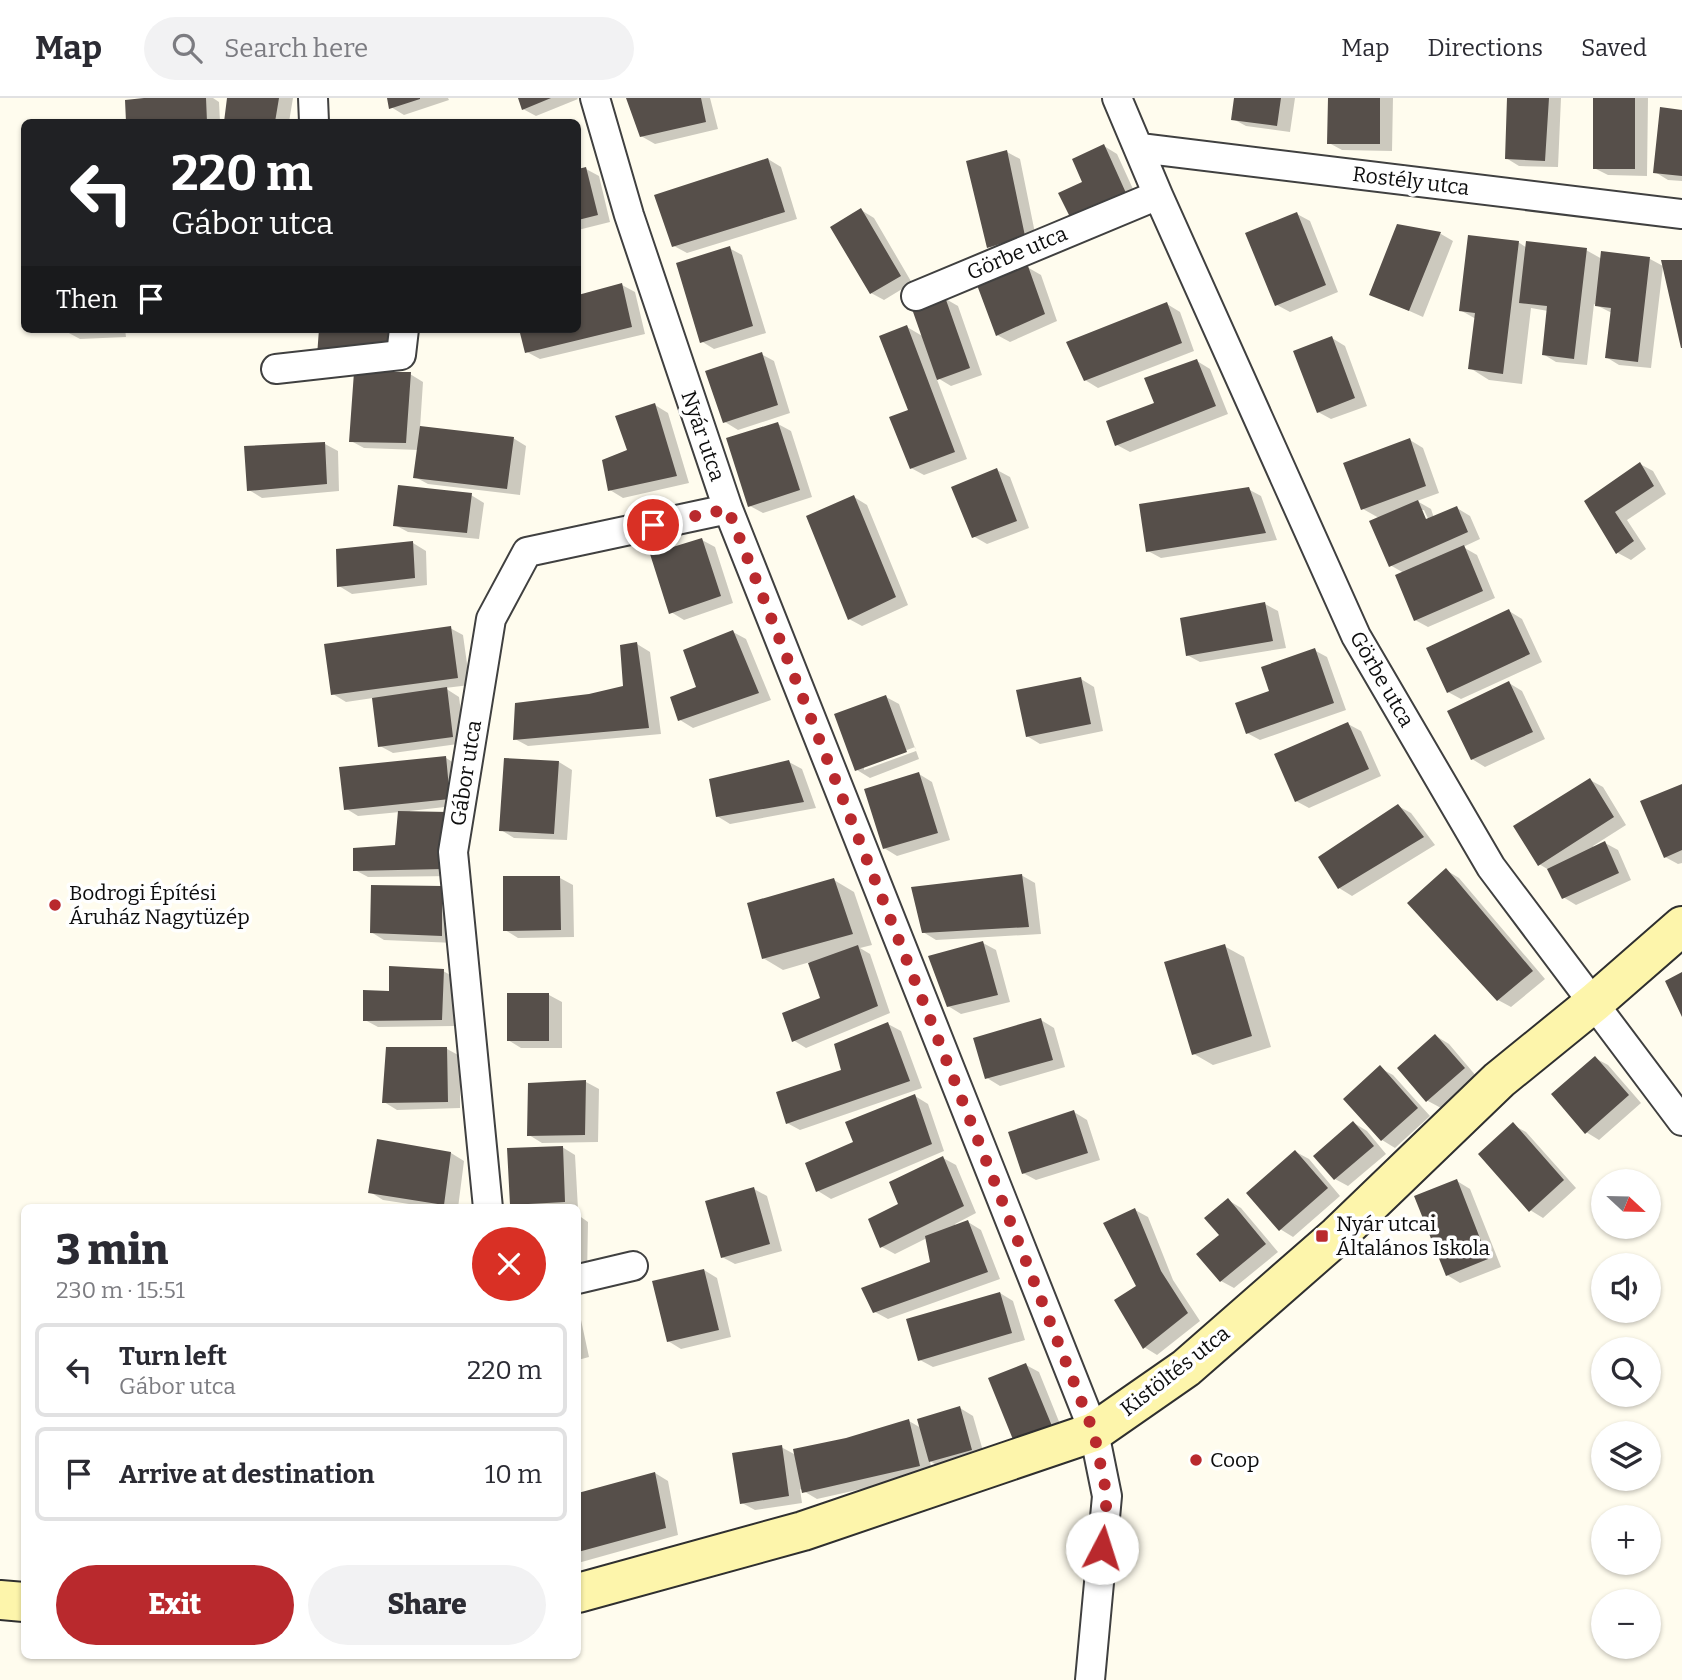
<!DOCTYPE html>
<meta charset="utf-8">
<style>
:root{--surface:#fff;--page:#f2f2f3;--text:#2b2b33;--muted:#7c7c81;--line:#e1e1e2;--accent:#b9292d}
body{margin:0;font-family:Bitter,serif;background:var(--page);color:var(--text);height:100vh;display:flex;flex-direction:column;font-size:26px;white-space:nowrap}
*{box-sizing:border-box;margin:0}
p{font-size:23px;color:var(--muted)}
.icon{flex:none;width:38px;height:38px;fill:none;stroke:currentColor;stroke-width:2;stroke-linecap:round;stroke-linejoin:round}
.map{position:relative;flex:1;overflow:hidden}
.drawer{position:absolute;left:21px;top:1106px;width:560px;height:455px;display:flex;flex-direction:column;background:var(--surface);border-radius:10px;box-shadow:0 2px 5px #0004}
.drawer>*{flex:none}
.top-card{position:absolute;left:21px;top:21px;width:560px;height:214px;border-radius:10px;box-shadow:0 2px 5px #0004;background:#202124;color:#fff;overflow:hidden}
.needle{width:46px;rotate:112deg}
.fabs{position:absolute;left:1591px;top:1071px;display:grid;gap:14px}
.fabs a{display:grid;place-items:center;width:70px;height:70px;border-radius:50%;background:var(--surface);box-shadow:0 2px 5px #0004;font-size:35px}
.pin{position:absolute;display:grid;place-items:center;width:60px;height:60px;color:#fff;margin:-30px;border:4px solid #fff;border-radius:50%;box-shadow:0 2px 7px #0007}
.me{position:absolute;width:77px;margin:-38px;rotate:5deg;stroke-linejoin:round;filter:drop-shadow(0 0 5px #0008)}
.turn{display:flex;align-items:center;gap:24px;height:147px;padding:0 35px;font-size:32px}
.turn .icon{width:91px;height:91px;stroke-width:2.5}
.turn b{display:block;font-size:49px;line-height:60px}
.then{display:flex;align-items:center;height:66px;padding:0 35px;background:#0003;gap:14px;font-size:26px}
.round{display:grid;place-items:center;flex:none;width:74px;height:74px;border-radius:37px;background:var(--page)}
.headline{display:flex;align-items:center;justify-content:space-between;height:119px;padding:0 35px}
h1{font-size:42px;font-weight:800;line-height:52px}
.action{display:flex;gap:14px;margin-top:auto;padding:14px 35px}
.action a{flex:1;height:80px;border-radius:42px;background:var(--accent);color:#fff;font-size:28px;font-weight:800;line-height:80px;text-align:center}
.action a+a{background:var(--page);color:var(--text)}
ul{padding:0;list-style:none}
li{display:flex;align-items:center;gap:21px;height:94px;margin:0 14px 10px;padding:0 21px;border:4px solid var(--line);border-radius:10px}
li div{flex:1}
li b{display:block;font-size:26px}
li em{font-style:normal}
header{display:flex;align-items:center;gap:42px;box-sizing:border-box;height:98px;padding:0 35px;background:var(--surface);border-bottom:2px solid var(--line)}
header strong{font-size:33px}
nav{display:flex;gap:38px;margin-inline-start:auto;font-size:24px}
.search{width:490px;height:63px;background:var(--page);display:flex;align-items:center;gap:18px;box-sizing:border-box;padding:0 24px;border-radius:38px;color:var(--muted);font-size:26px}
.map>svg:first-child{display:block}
</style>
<header>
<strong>Map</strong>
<div class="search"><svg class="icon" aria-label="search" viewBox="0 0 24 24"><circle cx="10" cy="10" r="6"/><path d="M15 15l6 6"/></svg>Search here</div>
<nav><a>Map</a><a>Directions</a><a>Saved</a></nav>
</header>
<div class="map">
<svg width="1682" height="1582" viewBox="0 0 1682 1582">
<rect width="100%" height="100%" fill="#fffcee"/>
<path fill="#0003" fill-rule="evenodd" d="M163,0h50l6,4 1,20h-92l-1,-21z
M229,0h64l-4,24h-64z
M389,0h59l1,2 -45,15 -13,-8z
M520,0h57l1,1 -42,17 -13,-7z
M628,0h82l8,31 -63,15 -14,-8z
M1236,0h59l-5,34 -44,-6 -13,-7z
M1330,0h63l-1,53 -50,-1 -13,-7z
M1509,0h52l-3,69 -39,-1 -13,-8z
M1595,0h53l-1,78 -39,-1 -14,-7z
M1682,13v70l-14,-1 -13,-8z
M1104,48l13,8 21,46 -54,-17z
M1007,54l13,7 17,84 -35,11 -13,-7z
M768,61l13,8 16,52 -110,34 -13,-7z
M586,71l13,7 11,46 -32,8v-59z
M861,112l13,8 38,65 -28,17 -13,-7z
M1297,116l13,7 28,71 -48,20 -13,-7z
M1399,128l42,8 12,7 -30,76 -52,-23z
M1518,144l9,6 59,2 16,9v-6l48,6 13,7 -12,102 -32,-3 -13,-8 6,-44 -18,-9 -7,61 -31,-3 -13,-8 5,-43 -17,-3 -9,76 -33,-4 -19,-12 6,-49 -16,-9z
M729,150l13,7 24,78 -52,16 -13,-8z
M1027,169l14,8 16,46 -47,21 -13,-7z
M622,187l13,7 10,42 -105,25 -13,-7 -6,-23h57v-32z
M944,200l14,8 24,69 -31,11 -15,-9 31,82 -43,16 -13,-7 -4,-141 17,10z
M1167,206l13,8 14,39 -96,37 -13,-8z
M67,231h58l1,8 -46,2 -13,-7z
M1332,240l13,8 22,60 -36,13 -13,-7z
M761,256l13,7 16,52 -52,17 -13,-8z
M1197,263l13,8 18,45 -98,38 -13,-7z
M410,276l13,8 -3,46 93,10 13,8 -6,49 -92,-11 -13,-7 4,-27 -55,-2 -13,-7z
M655,307l13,8 21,70 -66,15 -13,-8z
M778,326l13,7 21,66 -49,16 -13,-7z
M1410,342l13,8 16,45 -22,8 14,8 3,9 23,-10 13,8 10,23 -17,8 14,8 18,43 -67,29 -13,-7 -11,-47 -14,-8 -11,-47 -16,-9zM1420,412h4l8,17 -4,1z
M325,346l13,7 1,40 -77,7 -13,-8z
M1640,366l13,7 13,23 -39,26 19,29 -15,11 -13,-7 -31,-52z
M997,372l13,7 19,51 -42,16 -14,-8z
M1248,391l13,7 16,44 -116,18 -13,-7z
M471,397l13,8 -5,36 -71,-7 -13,-7z
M854,399l13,8 41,100 -46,21 -13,-7z
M702,442l13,7 18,56 -49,17 -13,-8z
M413,445l13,8 1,34 -75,9 -13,-8z
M1265,506l13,7 8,37 -86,14 -13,-7z
M1509,513l13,8 20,43 -81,37 -13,-7z
M450,530l13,7 7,50 -25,3 14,9 6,46 -72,10 -13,-7 -7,-48 -27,4 -13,-8z
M733,534l13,7 25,61 -78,28 -13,-8z
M637,546l13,8 11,82 -133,12 -13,-7 110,-52z
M1314,552l13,7 19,53 -86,30 -13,-7 24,-41z
M1081,581l13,8 9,44 -63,13 -13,-8z
M1509,585l13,8 23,48 -60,28 -13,-8z
M886,599l13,7 20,55 -49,19 -13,-8zM915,649l1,4 -52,19v-4z
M1348,626l13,7 20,45 -72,32 -13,-7z
M446,660l13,8 3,39 -52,6v2l45,63 -87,1 -13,-7 41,-23 4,-35 -42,4 -13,-8z
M559,664l13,8 -5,70 -53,-2 -13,-8z
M789,664l13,7 14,39 -86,16 -13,-8z
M919,676l13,8 18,58 -53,16 -13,-8z
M1590,682l13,7 23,38 -33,21 1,2 11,-5 13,7 13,30 -55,25 -13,-8 -14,-27 -10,-6z
M1682,688v77l-4,1 -13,-7z
M1398,708l13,7 24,32 -83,51 -13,-8z
M1446,772l13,8 86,101 -34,28 -13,-7z
M1021,777l14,8 6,51 -105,6 -13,-8z
M560,780l13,7 1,52 -56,1 -13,-8z
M834,782l20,12 18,53 -12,3 10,6 20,59 -84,35 -13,-8 29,-41 -12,-37 -27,8 -20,-12z
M442,789l13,8v48l-71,-3 -13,-8z
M983,845l13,7 14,52 -49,12 -13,-8z
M1224,848l20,11 27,90 -58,18 -19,-11z
M443,873l13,7 -1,48 -77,1 -13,-7 25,-28z
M549,897l13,7v46h-41l-13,-8z
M1041,922l13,8 11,39 -65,19 -13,-8z
M888,926l13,7 21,57 -122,42 -13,-7 56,-52z
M1436,938l13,8 28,33 -36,31 -13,-7 -29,-32z
M447,951l13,7v52l-63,2 -13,-8z
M1595,960l13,7 33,38 -42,37 -13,-8z
M1380,970l13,7 37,41 -35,32 -13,-8z
M586,984l13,7 -1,53 -56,1 -13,-8z
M915,998l13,8 16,47 -113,48 -13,-8z
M1074,1014l13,8 13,40 -64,20 -13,-7z
M1354,1025l13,8 19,23 -38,32 -13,-7 -19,-23z
M1513,1027l13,7 50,56 -33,30 -13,-8z
M379,1043l72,12 13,8 -6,47h-23l-52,-8 -13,-8z
M562,1049l13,8 3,54 -60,-1 -7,-4z
M1296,1054l13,7 31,37 -47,41 -13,-8z
M943,1060l13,7 20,48 -21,11 1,3 12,-5 13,8 19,49 -112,40 -13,-7 57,-48 -5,-26 -32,16 -13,-7 18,-43z
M1457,1083l13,8 31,78 -41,16 -13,-8z
M754,1091l13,7 15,55 -47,13 -13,-7z
M1228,1102l13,8 37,44 -44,36 -13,-7v-45z
M1135,1112l13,7 25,63 27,41 -43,34 -13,-8z
M578,1117l10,7 -1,56h-9z
M704,1172l13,8 14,59 -50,12 -13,-8z
M1000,1195l13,8 12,39 -92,27 -13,-7z
M578,1208l11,51 -11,3z
M1026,1267l13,7 25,62 -36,14z
M960,1310l13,8 12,42 -42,11 -13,-8 2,12 -115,26 -17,-10 2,14 -47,7 -13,-7 39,-56 15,8 113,-34 12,7z
M655,1375l13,8 10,54 -100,28v-68z"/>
<path fill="#564f4a" d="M144,0h62l1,24h-81l-1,-22z
M227,0h52l-4,24h-51z
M387,0h33v1l-31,10z
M518,0h33l-29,12z
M626,0h75l5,24 -66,15z
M1234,0h47l-4,28 -46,-6z
M1328,0h52v46h-53z
M1507,0h42l-4,63 -40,-2z
M1593,0h42v71h-42z
M1660,9l22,3v66l-29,-3z
M1104,46l22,49 -55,26 -13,-26 24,-11 -10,-23z
M1007,52l18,86 -38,12 -21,-87z
M768,60l17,54 -113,35 -18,-52z
M586,69l12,48 -20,5v-51z
M861,110l40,68 -31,18 -40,-67z
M1297,114l29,73 -51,21 -30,-73z
M1397,126l44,8 -32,79 -40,-16z
M1468,137l51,6 -16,133 -35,-5 7,-56 -16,-2z
M1526,143l61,7 -13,111 -32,-4 5,-49 -28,-3z
M730,148l23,80 -53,17 -24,-80z
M1601,153l49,6 -12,105 -33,-4 6,-50 -16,-2z
M1661,162h21v88h-1z
M1028,168l17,48 -49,22 -19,-51z
M622,185l10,44 -107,26 -6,-24h59v-34z
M945,199l25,71 -33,12 -25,-71z
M1167,204l15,41 -98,38 -18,-39z
M907,227l48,127 -45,17 -21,-52 19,-7 -29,-74z
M65,231h33v2l-33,2z
M319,231h75l-1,18 -76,9z
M1332,238l23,62 -38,15 -24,-62z
M762,254l16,53 -55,18 -18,-52z
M1197,261l19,47 -101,40 -9,-25 48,-18 -10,-25z
M354,274h57l-5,71 -57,-1z
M655,305l22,73 -69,15 -6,-31 25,-10 -12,-34z
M778,324l22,68 -52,17 -22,-69z
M420,328l94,11 -7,52 -94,-11z
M1410,340l16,48 -65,24 -18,-47z
M325,344l2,42 -80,7 -3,-45z
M1640,364l14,24 -39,26 19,29 -18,13 -32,-53z
M997,370l20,53 -45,17 -21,-51z
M398,387l74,8 -5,40 -74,-7z
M1249,389l17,46 -120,19 -7,-48z
M854,397l42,102 -48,23 -42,-104z
M1418,402l8,19 31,-13 11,26 -79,35 -20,-46z
M702,440l19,58 -52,18 -19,-60z
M413,443l2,37 -78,9 -1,-38z
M1464,447l19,46 -69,30 -19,-46z
M1265,504l8,39 -87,15 -6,-38z
M1509,511l21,45 -83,39 -21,-45z
M451,528l7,52 -127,17 -7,-51z
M733,532l26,63 -81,28 -8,-24 26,-10 -13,-37z
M637,544l12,86 -136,12 2,-37 74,-9 34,-8 -3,-41z
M1315,550l19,55 -88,31 -11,-31 34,-12 -8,-24z
M1081,579l10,47 -65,13 -10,-47z
M1509,583l24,51 -62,28 -24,-49z
M447,589l6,50 -75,10 -6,-49z
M886,597l21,57 -52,19 -21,-57z
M1348,624l21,47 -74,33 -21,-48z
M446,658l4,43 -106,11 -5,-43z
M504,660l55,3 -5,73 -55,-3z
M789,662l15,42 -88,15 -7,-38z
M919,674l19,61 -55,16 -19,-60z
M1590,680l24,39 -76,49 -25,-40z
M1682,686v66l-18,8 -24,-57z
M1398,706l26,33 -86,52 -20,-32z
M398,713l50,1 -5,57 -90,2v-23l42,-3z
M1605,743l14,32 -57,26 -15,-30z
M1446,770l87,103 -36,30 -90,-98z
M1022,776l7,53 -107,6 -11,-46z
M503,778h57l1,54 -58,1z
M834,780l19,56 -91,25 -15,-56z
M371,787l71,1v50l-72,-3z
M983,843l15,54 -51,12 -19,-51z
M1225,846l27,92 -60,19 -28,-93z
M858,847l20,61 -86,36 -10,-29 38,-15 -12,-35z
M389,868l55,3 -2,51 -79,1v-31l26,1z
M1682,874v45l-17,-36z
M507,895h42v48h-42z
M1041,920l12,42 -68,19 -12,-41z
M888,924l22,59 -124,43 -10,-32 65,-22 -7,-26z
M1435,936l30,34 -39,34 -29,-34z
M386,949h61l1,55 -66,1z
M1595,958l34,39 -44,39 -34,-40z
M1380,967l38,43 -37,33 -38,-42z
M586,982l-1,55 -58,1 1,-53z
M915,996l17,50 -116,48 -11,-29 48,-21 -8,-20z
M1074,1012l14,43 -66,21 -14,-42z
M1353,1023l21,25 -40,34 -21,-24z
M1513,1024l51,58 -35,32 -51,-58z
M377,1041l74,13 -7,53 -76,-12z
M563,1048l2,56 -55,3 -3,-57z
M1295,1052l33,38 -49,43 -33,-38z
M943,1058l21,50 -84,42 -12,-29 30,-15 -9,-22z
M1457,1081l31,80 -42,17 -32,-80z
M754,1089l16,57 -49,14 -16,-57z
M1228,1100l38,46 -46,38 -24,-28 23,-19 -15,-17z
M1135,1110l26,63 27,42 -45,36 -29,-49 22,-14 -33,-63z
M968,1122l20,52 -115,41 -12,-25 69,-26 -5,-26z
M704,1171l15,61 -52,12 -15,-61z
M1000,1194l12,41 -94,28 -12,-42z
M1026,1265l26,63 -38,16 -26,-64z
M960,1308l12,44 -43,12 -12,-43z
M909,1321l11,47 -118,27 -9,-44 53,-11z
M782,1347l7,51 -49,8 -8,-51z
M655,1374l11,56 -88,24v-59z"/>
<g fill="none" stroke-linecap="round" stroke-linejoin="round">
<defs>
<path id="street" d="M313,0l1,24
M595,0l34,117 99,294 366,923 13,64 -17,184
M1117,0l41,97 198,441 135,231 191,254
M1140,50l542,66
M916,198l242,-101
M276,271l125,-14 3,-26
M488,1110l-35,-356 38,-233 36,-67 201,-43
M578,1181l55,-13"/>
<path id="secondary" d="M578,1495l225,-62 291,-99 92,-64 152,-133 161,-155 96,-78 87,-76
M0,1502l24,2"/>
</defs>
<use href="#street" stroke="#404040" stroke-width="32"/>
<use href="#secondary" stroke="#2f2f2f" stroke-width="42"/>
<use href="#street" stroke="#fff" stroke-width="28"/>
<use href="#secondary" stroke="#fdf5ab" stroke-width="38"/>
</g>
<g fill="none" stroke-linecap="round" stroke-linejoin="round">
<path stroke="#b9292d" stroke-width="12" stroke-dasharray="0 21.6" d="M653,427l75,-16 366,924 13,63 -5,52"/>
</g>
<g fill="#b9292d" stroke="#fff" stroke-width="2.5">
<circle cx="55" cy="807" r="7"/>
<rect x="1315" y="1131" width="14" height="14" rx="3.5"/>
<circle cx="1196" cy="1362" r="7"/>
</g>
<g text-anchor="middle" stroke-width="7" stroke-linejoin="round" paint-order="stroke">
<g font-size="21" fill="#0d0d0d" stroke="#fff">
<text transform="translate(1411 83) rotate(7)" y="7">Rostély utca</text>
<text transform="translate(1017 155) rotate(-23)" y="7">Görbe utca</text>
<text transform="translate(703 338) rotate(71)" y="7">Nyár utca</text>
<text transform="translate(1382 581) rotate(60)" y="7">Görbe utca</text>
<text transform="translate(466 675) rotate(-81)" y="7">Gábor utca</text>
<text transform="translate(1175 1273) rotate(-38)" y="7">Kistöltés utca</text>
</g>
<g font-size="21" fill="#0d0d0d" stroke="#fff" text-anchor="start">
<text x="69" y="802">Bodrogi Építési<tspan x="69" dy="24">Áruház Nagytüzép</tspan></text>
<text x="1336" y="1133">Nyár utcai<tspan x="1336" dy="24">Általános Iskola</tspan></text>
<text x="1210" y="1369">Coop</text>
</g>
</g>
</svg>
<div class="fabs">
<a><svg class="needle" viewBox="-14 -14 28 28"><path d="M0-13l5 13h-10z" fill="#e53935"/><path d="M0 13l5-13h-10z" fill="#7c7c81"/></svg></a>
<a><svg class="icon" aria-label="sound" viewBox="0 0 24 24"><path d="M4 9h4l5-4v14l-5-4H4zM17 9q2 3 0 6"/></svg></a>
<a><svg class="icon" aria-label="search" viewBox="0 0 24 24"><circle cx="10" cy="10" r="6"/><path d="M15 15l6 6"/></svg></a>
<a><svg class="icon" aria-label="layers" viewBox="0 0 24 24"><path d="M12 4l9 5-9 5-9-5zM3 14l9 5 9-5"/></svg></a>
<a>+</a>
<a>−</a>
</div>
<div class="pin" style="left:653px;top:427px;background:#d93025"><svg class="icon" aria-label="arrive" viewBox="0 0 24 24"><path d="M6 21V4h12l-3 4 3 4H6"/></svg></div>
<svg class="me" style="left:1102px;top:1450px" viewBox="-20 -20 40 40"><circle r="19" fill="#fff"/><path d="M0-13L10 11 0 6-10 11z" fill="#b9292d"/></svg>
<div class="top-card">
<div class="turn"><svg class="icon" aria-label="left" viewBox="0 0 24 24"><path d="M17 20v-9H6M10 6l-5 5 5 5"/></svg><div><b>220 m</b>Gábor utca</div></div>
<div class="then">Then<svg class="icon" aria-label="arrive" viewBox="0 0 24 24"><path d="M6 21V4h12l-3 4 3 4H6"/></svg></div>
</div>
<section class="drawer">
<div class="headline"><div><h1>3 min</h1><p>230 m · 15:51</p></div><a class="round" style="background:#d93025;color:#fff"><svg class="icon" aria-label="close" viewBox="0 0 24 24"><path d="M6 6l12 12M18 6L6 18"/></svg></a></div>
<ul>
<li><svg class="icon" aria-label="left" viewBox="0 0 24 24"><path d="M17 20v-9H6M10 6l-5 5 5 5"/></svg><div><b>Turn left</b><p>Gábor utca</p></div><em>220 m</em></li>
<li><svg class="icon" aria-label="arrive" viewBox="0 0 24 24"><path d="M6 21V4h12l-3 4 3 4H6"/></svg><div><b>Arrive at destination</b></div><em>10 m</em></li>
</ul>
<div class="action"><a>Exit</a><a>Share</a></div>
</section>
</div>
